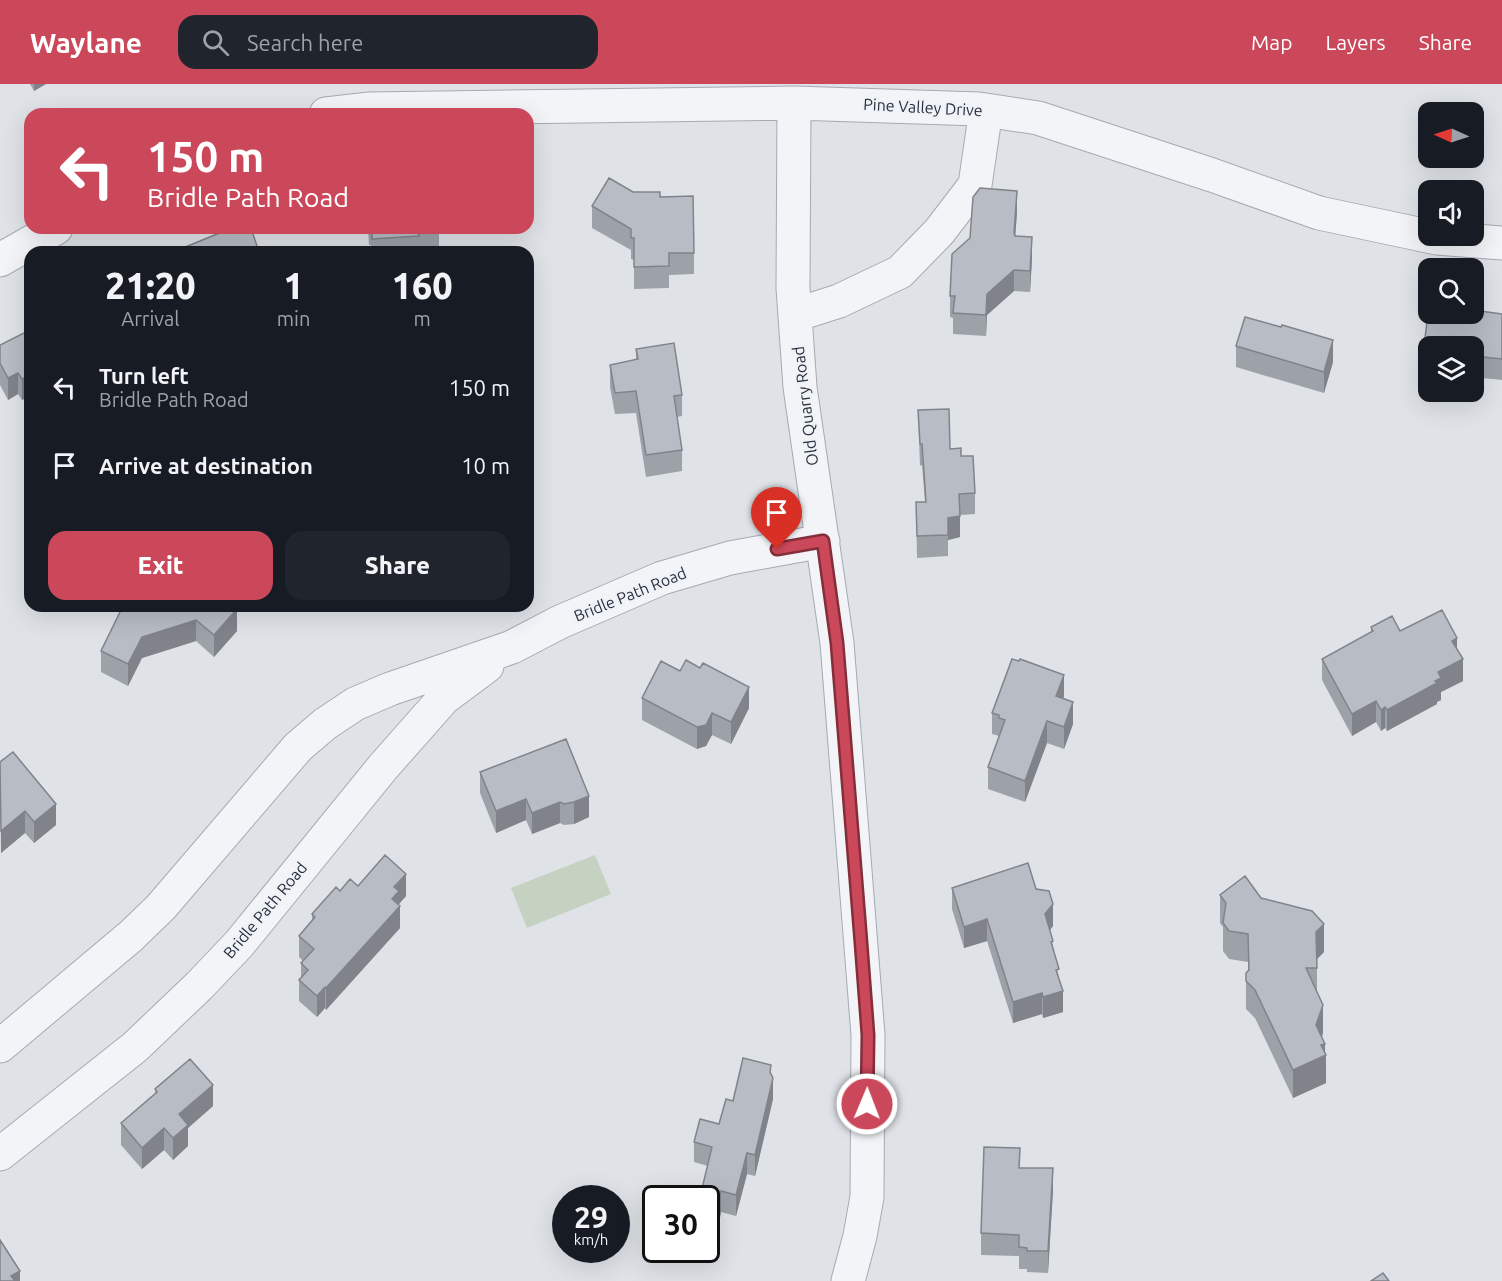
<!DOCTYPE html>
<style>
:root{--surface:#171b24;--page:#20242c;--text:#f1f3f6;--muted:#9ea1a6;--accent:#cb475a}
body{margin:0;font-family:Ubuntu,sans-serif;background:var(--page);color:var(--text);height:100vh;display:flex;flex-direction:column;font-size:22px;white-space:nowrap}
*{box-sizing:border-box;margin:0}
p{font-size:20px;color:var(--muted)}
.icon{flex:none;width:33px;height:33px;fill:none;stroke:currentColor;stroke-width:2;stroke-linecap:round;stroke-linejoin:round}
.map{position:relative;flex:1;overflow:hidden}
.sheet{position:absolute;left:24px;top:162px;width:510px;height:366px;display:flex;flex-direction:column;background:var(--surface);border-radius:18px;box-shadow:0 6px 24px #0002}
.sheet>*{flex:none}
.hud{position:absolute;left:24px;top:24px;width:510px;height:126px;border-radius:18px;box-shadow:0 6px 24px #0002;background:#cb475a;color:#fff;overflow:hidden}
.needle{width:39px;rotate:273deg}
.fabs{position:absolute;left:1418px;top:18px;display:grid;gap:12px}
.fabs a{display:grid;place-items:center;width:66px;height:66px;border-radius:12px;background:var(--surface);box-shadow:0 6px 24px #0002;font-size:30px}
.speed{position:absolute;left:552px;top:1101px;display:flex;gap:12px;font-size:30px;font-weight:700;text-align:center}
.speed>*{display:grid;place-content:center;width:78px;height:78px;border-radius:50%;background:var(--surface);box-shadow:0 6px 24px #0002;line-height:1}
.speed small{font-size:15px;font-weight:400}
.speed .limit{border:3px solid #111;border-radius:9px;background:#fff;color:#111}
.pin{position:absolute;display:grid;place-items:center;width:51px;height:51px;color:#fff;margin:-62px -26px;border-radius:50% 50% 50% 0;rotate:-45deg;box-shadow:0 0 6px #0007}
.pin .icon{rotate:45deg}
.me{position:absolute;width:66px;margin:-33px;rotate:1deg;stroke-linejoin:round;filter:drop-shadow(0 0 4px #0008)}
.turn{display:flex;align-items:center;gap:21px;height:126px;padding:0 24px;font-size:27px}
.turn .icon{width:78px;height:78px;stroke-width:2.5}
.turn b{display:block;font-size:42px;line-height:51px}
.eta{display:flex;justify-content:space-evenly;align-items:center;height:102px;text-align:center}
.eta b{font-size:36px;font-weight:800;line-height:42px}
.cta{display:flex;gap:12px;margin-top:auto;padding:12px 24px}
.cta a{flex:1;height:69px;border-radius:18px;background:var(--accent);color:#fff;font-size:24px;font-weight:800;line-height:69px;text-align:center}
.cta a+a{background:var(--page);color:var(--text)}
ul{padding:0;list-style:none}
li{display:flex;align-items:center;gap:18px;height:78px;padding:0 24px}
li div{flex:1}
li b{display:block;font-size:22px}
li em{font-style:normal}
header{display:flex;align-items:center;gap:36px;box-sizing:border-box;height:84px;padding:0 30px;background:var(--accent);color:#fff}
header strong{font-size:28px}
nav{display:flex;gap:33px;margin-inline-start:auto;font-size:21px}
.search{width:420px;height:54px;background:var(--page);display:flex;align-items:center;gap:15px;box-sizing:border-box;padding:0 21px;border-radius:18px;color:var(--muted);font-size:22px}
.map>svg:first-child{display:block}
</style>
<header>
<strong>Waylane</strong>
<div class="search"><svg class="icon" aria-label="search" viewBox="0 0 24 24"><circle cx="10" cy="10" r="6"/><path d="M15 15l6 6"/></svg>Search here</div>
<nav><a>Map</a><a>Layers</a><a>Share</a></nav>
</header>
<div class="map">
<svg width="1502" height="1197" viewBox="0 0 1502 1197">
<rect width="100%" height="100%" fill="#dfe3e8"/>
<path fill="#c5d2c1" d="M595,771l16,39 -84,34 -16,-40z"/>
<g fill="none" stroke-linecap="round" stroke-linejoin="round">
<defs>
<path id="minor" d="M794,19l-1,185 7,99 37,256 31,392 -1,162 -7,39 -12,45
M326,30l44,-5 424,-6 185,6 59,9 174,57 107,38 118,25 65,5
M0,176l56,-32
M795,231l44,-14 61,-29 39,-40 36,-47 11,-75
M0,962l131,-110 30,-29 137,-160 27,-23 30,-20 35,-15 122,-42 48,-25 102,-44 68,-20 93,-17
M0,1070l135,-107 64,-61 40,-42 144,-177 61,-69 43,-32"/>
</defs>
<use href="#minor" stroke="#a5aab2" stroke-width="35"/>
<use href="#minor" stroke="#f2f4f7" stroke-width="33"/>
</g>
<path fill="#9da2a9" d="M30,0h16l-12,7z
M633,108l27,5 34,56v21l-25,1v13l-35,1v-29l-3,-1v-9l-39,-22v-22z
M1017,128l-2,24 17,23 -2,33 -16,-1 -27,24 -1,21 -33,-2v-16l-3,-1v-21z
M368,144h96v5l-25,1v18h-67l-1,-7h-2z
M1502,230v66l-29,-3v-31h-45v14h-3v-22z
M30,246v66l-8,4 -4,-6 -10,6 -8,-15v-40z
M1236,262l97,16 -9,31 -88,-26z
M636,265l46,46v21l-5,1 5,33v21l-36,6 -10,-64 -21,1 -5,-27v-22l26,-5z
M918,326l32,39 11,7 14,37v21l-15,1v22l-12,3v16l-31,2 -1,-56h9l-3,-37 -2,1z
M234,522l3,25 -23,26 -18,-16 -54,17 -14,28 -27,-14v-21z
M1371,543l29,4 57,18 6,32 -22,11v8l-4,2v2l-50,27 -2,-3 -4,3 -5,-9 -24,14 -30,-56v-21l49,-27z
M1064,612l-1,2 10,26 -9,25 -17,-6 -22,59 -37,-13v-22l11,-29v-2l-7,-2v-21z
M642,614l107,10 -18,36 -19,-9 -6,11 -9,3 -55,-29z
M566,655l23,78 -15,7 -10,1 -4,-2 -28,11 -6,-14 -30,13 -16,-40v-21z
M0,678l56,63 -22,18 -9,-10 -24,20z
M358,802l48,10 -7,8 1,24 -74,82 -1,-2 -8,9 -18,-16v-21l2,-2v-15l2,-2 -4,-4v-21l13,-15v-7z
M952,804l84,1 17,37 -3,4 9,49 4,33 -20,6 -1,-4 -29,9 -26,-82 -23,7 -12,-39z
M1220,811l41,3 63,54 -7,7v32l6,42 -1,4 3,16 1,30 -33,15 -38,-80 -9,-9v-36l2,-3v-8l-19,-3 -6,-8v-24l-3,-4z
M771,991l2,24 -18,77 -8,-2 -11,42 -15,-4 -7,38 -8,-1v-51l-6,-1 8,-31 -14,-4v-20l25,-18 14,-23z
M155,1005l58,17 -25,22v18l-15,14 -9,-10 -22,19 -21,-24v-22l34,-29z
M1020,1084l33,22 -5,83 -21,-1v-3h-8v-13l-38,-1v-22z"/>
<path fill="#80848a" d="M34,0h12l-12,7z
M1017,107v21l-3,43v-22z
M1032,153v22l-2,33v-21z
M1014,186v21l-27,24 -1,21v-21l1,-21z
M1333,256v22l-9,31v-21z
M18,289v21l-10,6v-22z
M30,291v21l-8,4v-21z
M960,432v21l-12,3v-22z
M237,525v22l-23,26v-22z
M196,536v21l-54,17 -14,28v-22l14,-27z
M1457,554v21l-5,-18z
M1463,575v22l-22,11v8l-4,2v2l-50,27v-21l51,-38z
M1064,591v21l-8,21v-21z
M749,603v21l-18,36v-22z
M1376,617v21l-24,14v-22z
M1073,618v22l-9,25v-22z
M1385,623v21l-4,3v-21z
M712,629v22l-6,11 -9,3v-22z
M1047,637v22l-22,59v-21z
M589,712v21l-15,7v-22z
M526,715v21l-30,13v-22z
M560,718v21l-28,11v-21z
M56,720v21l-22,18v-21z
M25,727v22l-24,20v-22z
M406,790v22l-7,8v3l1,-1v22l-74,82v-22l66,-89 2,-12z
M1053,820v22l-8,10v-22z
M987,835v22l-23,7v-21z
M1324,840v28l-8,8v-28z
M325,903v21l-8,9v-21z
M1063,907v21l-20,6v-21z
M1042,909v21l-29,9v-21z
M1323,921v28l-7,20v-28z
M1325,960v12l1,-1v28l-33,15v-28l28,-25z
M773,994v21l-18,77v-21z
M213,1001v21l-25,22v18l-15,14v-22l6,-24z
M164,1044v22l-22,19v-21z
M747,1069v21l-11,42v-21z
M1053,1084v22l-5,83v-22z
M721,1107v21l-7,38v-20z
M20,1187v10h-9v-5z"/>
<path fill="#b7bcc5" stroke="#80848a" stroke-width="1.5" d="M609,94l24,14h27v5l33,-1 1,57h-25v13l-35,1v-29h-3v-9l-39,-23z
M980,104l37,3 -3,42 1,3 17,1 -2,34 -16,-1 -27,24 -1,21 -33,-2 2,-17h-5l2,-42 18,-16 3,-41z
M220,144h31l8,24h-86l49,-20z
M372,144h66l1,4 -21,1 1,3 -47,3z
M1473,226l29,4v45l-29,-3v-10h-22l1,-5 -27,-3 3,-24h45z
M1245,233l36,10 1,-2 51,15 -9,32 -88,-26z
M30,246v45l-8,4 -4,-6 -10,5 -8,-15v-18z
M674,259l8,52 -8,1 8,54 -36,5 -10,-64 -21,2 -5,-28 28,-6 -2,-10z
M949,325l1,40 11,-1v8h12l2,37 -16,1 1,22 -12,2v17l-31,1 -1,-34h10l-4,-58h-2l-2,-34z
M133,522h101l3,3 -23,26 -18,-15 -54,17 -14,27 -27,-13 20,-41z
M1442,526l15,28 -5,3 11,18 -25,13 3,6 -6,3 2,2 -50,27 -2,-3 -4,3 -5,-9 -24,13 -30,-55 51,-28 -2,-4 21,-11 8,15z
M1012,575l7,2 1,-2 44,16 -8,21 17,6 -9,25 -17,-6 -22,60 -37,-14 17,-47 -6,-2v-3l-7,-2z
M686,576l14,8 3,-5 46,24 -18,35 -19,-9 -6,12 -9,2 -55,-29 19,-37 19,10z
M566,655l23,57 -15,6 -10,2 -4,-2 -28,11 -6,-14 -30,12 -16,-39z
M13,668l43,52 -22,18 -9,-11 -24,20 -1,-69z
M385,771l21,19 -12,13 5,4 -7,8 8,7 -74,82 -1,-1 -8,9 -18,-16 9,-10 -7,-7 13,-14 -15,-13 16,-19 -3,-3 24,-27 4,4 10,-12 8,7z
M1028,779l8,26 13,2 4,13 -8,10 8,27 -2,1 8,27 -3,1 7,21 -20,6 -1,-4 -29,9 -26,-83 -23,8 -12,-39z
M1245,792l16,22 51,13 12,13 -8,8 1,36h-11l17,37 -7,20 9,19 -4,1 5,10 -33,15 -38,-80 -9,-9v-8l3,-3 -1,-36 -19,-3 -6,-8 3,-20 -6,-8z
M743,974l28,7 -1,7 3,6 -18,77 -8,-2 -11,42 -15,-4 -7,39 -8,-1v-31h-15l1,-2 8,1 12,-50 -18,-5 6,-23 19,5 7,-25 7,2z
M190,975l23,26 -34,29 9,11 -15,13 -9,-10 -22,20 -21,-25 36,-31 -2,-3z
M984,1063l36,1 -1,20h34l-5,83h-21v-3l-8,-1v-12l-38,-2z
M0,1156l20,31 -9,5 4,5h-15z
M1383,1189l6,8h-18z"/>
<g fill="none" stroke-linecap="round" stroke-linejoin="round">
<defs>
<path id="route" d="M777,465l46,-8 14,102 24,300 7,92 -1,69"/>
</defs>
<use href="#route" stroke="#842e3a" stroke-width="15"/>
<use href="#route" stroke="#cb475a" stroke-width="10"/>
</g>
<g text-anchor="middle" stroke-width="4.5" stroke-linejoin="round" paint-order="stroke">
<g font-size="16" fill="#29313f" stroke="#eff2f6">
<text transform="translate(923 23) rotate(3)" y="6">Pine Valley Drive</text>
<text transform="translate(805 322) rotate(-97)" y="6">Old Quarry Road</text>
<text transform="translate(630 510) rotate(-22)" y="6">Bridle Path Road</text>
<text transform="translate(265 826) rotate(-50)" y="6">Bridle Path Road</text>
</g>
</g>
</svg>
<div class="fabs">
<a><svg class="needle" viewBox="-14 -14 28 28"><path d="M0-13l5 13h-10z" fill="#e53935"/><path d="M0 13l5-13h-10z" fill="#9ea1a6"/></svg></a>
<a><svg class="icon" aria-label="sound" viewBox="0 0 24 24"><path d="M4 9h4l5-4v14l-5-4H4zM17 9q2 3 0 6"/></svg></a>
<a><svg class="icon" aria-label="search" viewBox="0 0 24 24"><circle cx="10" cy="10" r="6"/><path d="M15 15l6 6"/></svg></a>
<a><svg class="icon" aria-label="layers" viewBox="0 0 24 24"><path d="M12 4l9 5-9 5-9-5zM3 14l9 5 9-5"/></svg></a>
</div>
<div class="speed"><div>29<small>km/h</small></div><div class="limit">30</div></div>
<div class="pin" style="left:777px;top:465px;background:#d93025"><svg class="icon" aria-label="arrive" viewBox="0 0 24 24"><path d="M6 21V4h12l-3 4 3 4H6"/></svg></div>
<svg class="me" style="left:867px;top:1020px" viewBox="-20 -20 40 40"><circle r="17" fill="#cb475a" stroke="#fff" stroke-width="3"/><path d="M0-11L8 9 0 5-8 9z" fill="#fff"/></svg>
<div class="hud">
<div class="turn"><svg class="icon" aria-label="left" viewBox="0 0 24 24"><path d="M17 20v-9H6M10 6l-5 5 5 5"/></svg><div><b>150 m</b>Bridle Path Road</div></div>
</div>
<section class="sheet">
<div class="eta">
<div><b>21:20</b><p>Arrival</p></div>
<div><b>1</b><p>min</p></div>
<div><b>160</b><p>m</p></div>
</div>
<ul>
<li><svg class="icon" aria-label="left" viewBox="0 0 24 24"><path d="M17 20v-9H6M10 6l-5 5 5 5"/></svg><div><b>Turn left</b><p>Bridle Path Road</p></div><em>150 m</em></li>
<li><svg class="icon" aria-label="arrive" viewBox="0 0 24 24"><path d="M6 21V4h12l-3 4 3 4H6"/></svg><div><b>Arrive at destination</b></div><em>10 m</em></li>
</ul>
<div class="cta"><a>Exit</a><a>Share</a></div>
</section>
</div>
